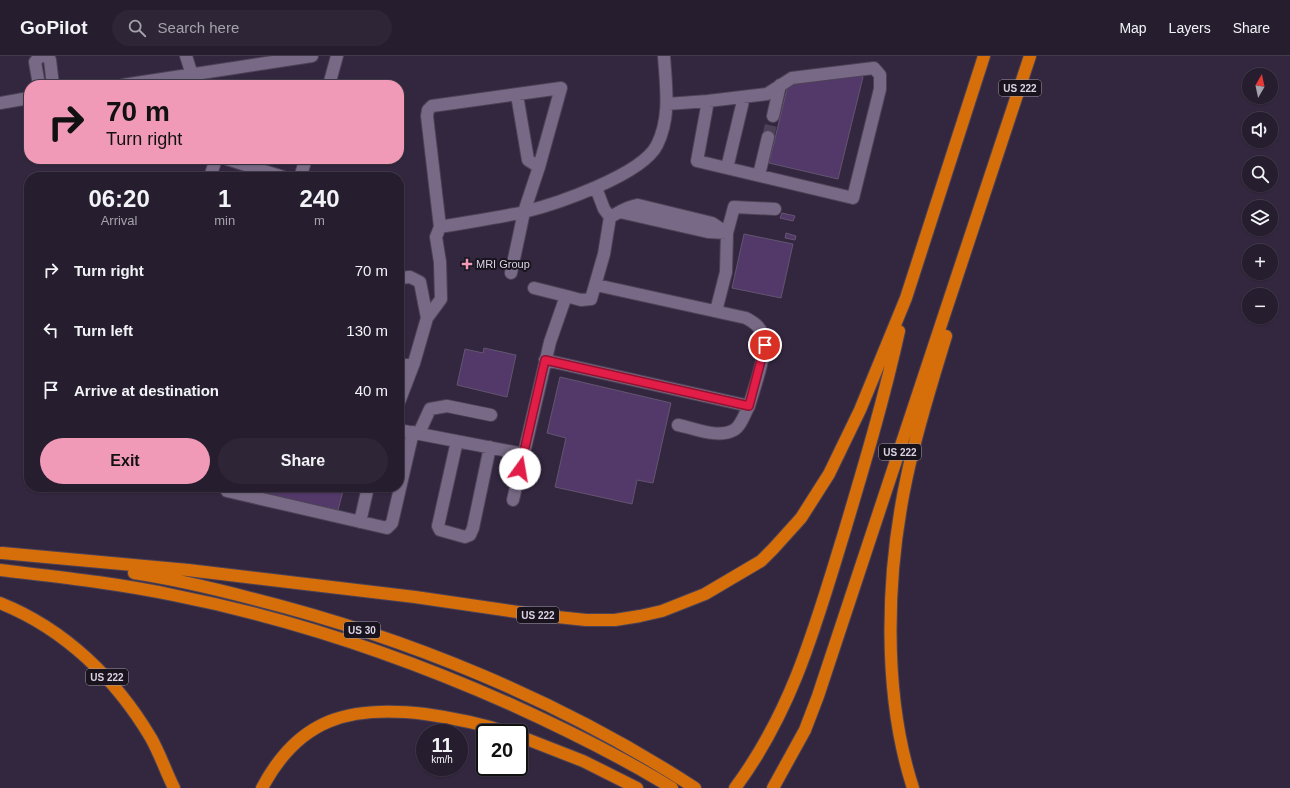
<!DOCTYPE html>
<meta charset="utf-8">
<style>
:root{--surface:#261d2f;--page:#2e2637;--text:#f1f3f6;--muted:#a4a2aa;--line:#423b4b;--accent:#f09ab7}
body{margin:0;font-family:Helvetica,sans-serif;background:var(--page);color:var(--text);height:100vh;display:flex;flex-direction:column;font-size:15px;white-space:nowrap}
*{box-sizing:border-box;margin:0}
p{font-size:13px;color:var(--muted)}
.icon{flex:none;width:22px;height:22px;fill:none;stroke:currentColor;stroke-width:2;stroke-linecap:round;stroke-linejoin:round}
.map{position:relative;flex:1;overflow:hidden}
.details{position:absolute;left:24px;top:116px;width:380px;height:320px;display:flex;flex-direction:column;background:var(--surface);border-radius:16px;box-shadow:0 1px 3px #0004,0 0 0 1px var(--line)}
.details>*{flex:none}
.guide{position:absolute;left:24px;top:24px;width:380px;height:84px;border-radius:16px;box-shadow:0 1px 3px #0004,0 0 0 1px var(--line);background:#f09ab7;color:#111;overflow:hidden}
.needle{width:26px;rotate:9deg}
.buttons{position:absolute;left:1242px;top:12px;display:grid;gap:8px}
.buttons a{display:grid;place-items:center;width:36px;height:36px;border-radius:50%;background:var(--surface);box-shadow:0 1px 3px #0004,0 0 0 1px var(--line);font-size:20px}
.speed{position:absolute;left:416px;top:668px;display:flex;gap:8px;font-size:20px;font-weight:700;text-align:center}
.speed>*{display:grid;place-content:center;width:52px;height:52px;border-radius:50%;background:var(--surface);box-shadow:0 1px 3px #0004,0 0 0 1px var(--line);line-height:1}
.speed small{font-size:10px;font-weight:400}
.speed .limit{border:2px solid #111;border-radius:6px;background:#fff;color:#111}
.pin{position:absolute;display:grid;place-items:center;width:34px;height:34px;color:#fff;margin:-17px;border:2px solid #fff;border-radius:50%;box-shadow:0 1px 4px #0007}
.me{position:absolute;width:44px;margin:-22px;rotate:13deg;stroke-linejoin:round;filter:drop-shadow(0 0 3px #0008)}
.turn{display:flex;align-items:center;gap:14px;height:84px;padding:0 16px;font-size:18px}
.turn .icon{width:52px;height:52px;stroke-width:2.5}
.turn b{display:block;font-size:28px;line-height:34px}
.eta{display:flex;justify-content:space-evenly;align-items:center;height:68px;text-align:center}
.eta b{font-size:24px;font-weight:700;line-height:28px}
.button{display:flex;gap:8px;margin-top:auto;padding:8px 16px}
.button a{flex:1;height:46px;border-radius:24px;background:var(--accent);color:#111;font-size:16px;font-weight:700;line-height:46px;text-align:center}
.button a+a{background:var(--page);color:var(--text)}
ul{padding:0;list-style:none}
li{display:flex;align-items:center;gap:12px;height:60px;padding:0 16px}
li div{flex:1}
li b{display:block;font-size:15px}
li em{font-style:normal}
header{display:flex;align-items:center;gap:24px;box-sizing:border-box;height:56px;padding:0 20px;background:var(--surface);border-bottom:1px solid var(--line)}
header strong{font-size:19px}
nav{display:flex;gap:22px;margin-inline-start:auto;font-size:14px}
.search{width:280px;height:36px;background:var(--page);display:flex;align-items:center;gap:10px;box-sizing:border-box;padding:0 14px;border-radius:22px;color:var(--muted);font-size:15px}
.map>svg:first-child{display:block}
</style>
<header>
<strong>GoPilot</strong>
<div class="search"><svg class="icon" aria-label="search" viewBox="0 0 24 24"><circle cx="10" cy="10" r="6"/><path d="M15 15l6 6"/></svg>Search here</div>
<nav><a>Map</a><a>Layers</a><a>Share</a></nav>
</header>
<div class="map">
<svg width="1290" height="732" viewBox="0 0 1290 732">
<rect width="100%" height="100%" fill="#33273f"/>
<path fill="#533969" stroke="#635570" d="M853,18l10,3 -25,102 -69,-16 19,-78z
M782,157l13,3 -2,5 -13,-3z
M786,177l10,3 -1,4 -10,-2z
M744,178l49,10 -12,54 -49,-10z
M484,292l32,7 -9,42 -50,-12 8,-36 18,4z
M560,321l111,26 -18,80 -16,-3 -5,24 -77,-17 11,-49 -19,-5z
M258,431h86l-6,23 -81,-18z"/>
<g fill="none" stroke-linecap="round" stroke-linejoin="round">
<path stroke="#4c4158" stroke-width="12" stroke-dasharray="12 6" stroke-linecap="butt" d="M768,81l5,-21"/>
<defs>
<path id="minor" d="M46,0l4,4 3,25
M186,0l6,19
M39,29l-4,-23 5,-6
M123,29l189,-29
M329,29l8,-29
M517,39l11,65 11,7
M0,47l29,-5
M667,48l41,-3 59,-7 25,-16 82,-10 6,7v14l-27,109 -156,-37 11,-60
M773,60l7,-31
M227,103l56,18
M727,112l17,-71
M759,119l9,-38
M210,121l6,-18
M300,121l6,-18
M596,132l8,21 6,8
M511,217l13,-61 15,-45 22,-79 -129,18 -4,4 -1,6 13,111c28,-5 56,-9 84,-15 32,-8 118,-37 133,-67 14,-28 9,-58 7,-89
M399,222l11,-1 10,5 7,36
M534,232l32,8
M716,255l10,-39 1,-39 7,-26 41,2
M545,304l204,46c5,-18 19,-54 14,-71 -3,-9 -10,-13 -17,-17l-150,-33
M399,311l15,-4
M399,346l15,-39 13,-45 14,-19 -1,-37 -4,-25 4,-10
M678,369c16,3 40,14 56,5 7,-4 11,-17 15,-24
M399,374l125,24
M419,377l11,-24 17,-3 44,9
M457,385l-19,85 2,4 25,7 5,-2 3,-7 17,-81
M225,431l2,4 160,37 5,-5 21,-91
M513,444l37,-158 16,-46 15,4 10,-1 13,-45 6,-37c10,-5 16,-10 28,-12l74,18 15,10 -19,-1 -88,-20
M360,466l8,-35"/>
<path id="highway" d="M2,497l186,17 227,27 123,18 48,5h29l25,-4 22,-5 43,-17 56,-33 12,-12 28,-31 28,-44 31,-64 46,-112 78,-242
M0,514c58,7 116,13 173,25 117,23 229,61 337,109 55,25 110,52 162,84
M134,517c39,6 78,15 116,25 156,39 310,102 445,190
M0,547c65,26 116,76 151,135 9,16 15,34 23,50
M519,680l64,25 54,27
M262,732c37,-70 88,-83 163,-74 29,4 57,10 85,19
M735,732c58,-78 81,-164 109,-255 20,-67 40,-134 55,-202
M773,732l32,-58 13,-34 212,-640
M913,732c-31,-95 -27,-215 -6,-312 10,-47 25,-94 39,-140"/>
</defs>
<use href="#minor" stroke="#4d4256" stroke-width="14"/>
<use href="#highway" stroke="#4d4256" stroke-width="14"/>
<use href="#minor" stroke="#786a86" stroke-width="12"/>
<use href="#highway" stroke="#d66f09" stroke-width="12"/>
</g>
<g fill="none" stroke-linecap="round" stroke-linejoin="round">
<defs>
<path id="route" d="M520,413l25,-109 204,46 16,-61"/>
</defs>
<use href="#route" stroke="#92132f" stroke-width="10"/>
<use href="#route" stroke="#e11d48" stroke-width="7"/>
</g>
<path fill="#f09ab7" stroke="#18131d" stroke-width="1.5" d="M465 202h4v4h4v4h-4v4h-4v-4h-4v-4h4z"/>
<g text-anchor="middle" stroke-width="4" stroke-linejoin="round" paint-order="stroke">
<g fill="#18131d" stroke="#a099a8" stroke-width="1">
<rect x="999" y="24" width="42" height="16" rx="3"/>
<rect x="879" y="388" width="42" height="16" rx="3"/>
<rect x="517" y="551" width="42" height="16" rx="3"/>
<rect x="344" y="566" width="36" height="16" rx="3"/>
<rect x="86" y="613" width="42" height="16" rx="3"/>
</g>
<g font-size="10" font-weight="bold" fill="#dbd3e3">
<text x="1020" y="36">US 222</text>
<text x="900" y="400">US 222</text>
<text x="538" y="563">US 222</text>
<text x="362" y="578">US 30</text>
<text x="107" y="625">US 222</text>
</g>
<g font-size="11" fill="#dbd3e3" stroke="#18131d" text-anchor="start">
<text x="476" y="212">MRI Group</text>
</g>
</g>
</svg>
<div class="buttons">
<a><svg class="needle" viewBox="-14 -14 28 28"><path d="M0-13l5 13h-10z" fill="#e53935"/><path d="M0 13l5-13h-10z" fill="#a4a2aa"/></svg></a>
<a><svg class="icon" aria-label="sound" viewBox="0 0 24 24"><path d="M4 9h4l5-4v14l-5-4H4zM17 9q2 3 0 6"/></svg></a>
<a><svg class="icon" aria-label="search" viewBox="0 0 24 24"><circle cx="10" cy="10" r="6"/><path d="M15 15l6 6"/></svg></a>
<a><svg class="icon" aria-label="layers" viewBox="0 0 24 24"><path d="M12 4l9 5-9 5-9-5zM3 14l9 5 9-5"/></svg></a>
<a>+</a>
<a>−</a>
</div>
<div class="speed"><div>11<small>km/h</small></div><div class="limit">20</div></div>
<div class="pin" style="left:765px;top:289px;background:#d93025"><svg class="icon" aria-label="arrive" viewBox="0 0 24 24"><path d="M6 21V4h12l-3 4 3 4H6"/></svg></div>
<svg class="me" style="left:520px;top:413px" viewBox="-20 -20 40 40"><circle r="19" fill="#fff"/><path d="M0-13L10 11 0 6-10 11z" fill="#e11d48"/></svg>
<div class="guide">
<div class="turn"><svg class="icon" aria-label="right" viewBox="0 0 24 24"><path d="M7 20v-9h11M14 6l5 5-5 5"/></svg><div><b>70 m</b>Turn right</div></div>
</div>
<section class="details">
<div class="eta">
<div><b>06:20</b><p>Arrival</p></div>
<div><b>1</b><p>min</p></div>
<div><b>240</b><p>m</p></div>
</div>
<ul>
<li><svg class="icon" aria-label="right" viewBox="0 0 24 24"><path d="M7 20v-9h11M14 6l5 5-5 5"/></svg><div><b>Turn right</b></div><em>70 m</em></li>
<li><svg class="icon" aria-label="left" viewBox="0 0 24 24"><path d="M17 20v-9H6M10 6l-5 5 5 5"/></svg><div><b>Turn left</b></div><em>130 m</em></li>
<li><svg class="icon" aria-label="arrive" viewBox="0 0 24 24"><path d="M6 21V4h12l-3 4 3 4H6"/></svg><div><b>Arrive at destination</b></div><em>40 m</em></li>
</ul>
<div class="button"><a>Exit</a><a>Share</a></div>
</section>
</div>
